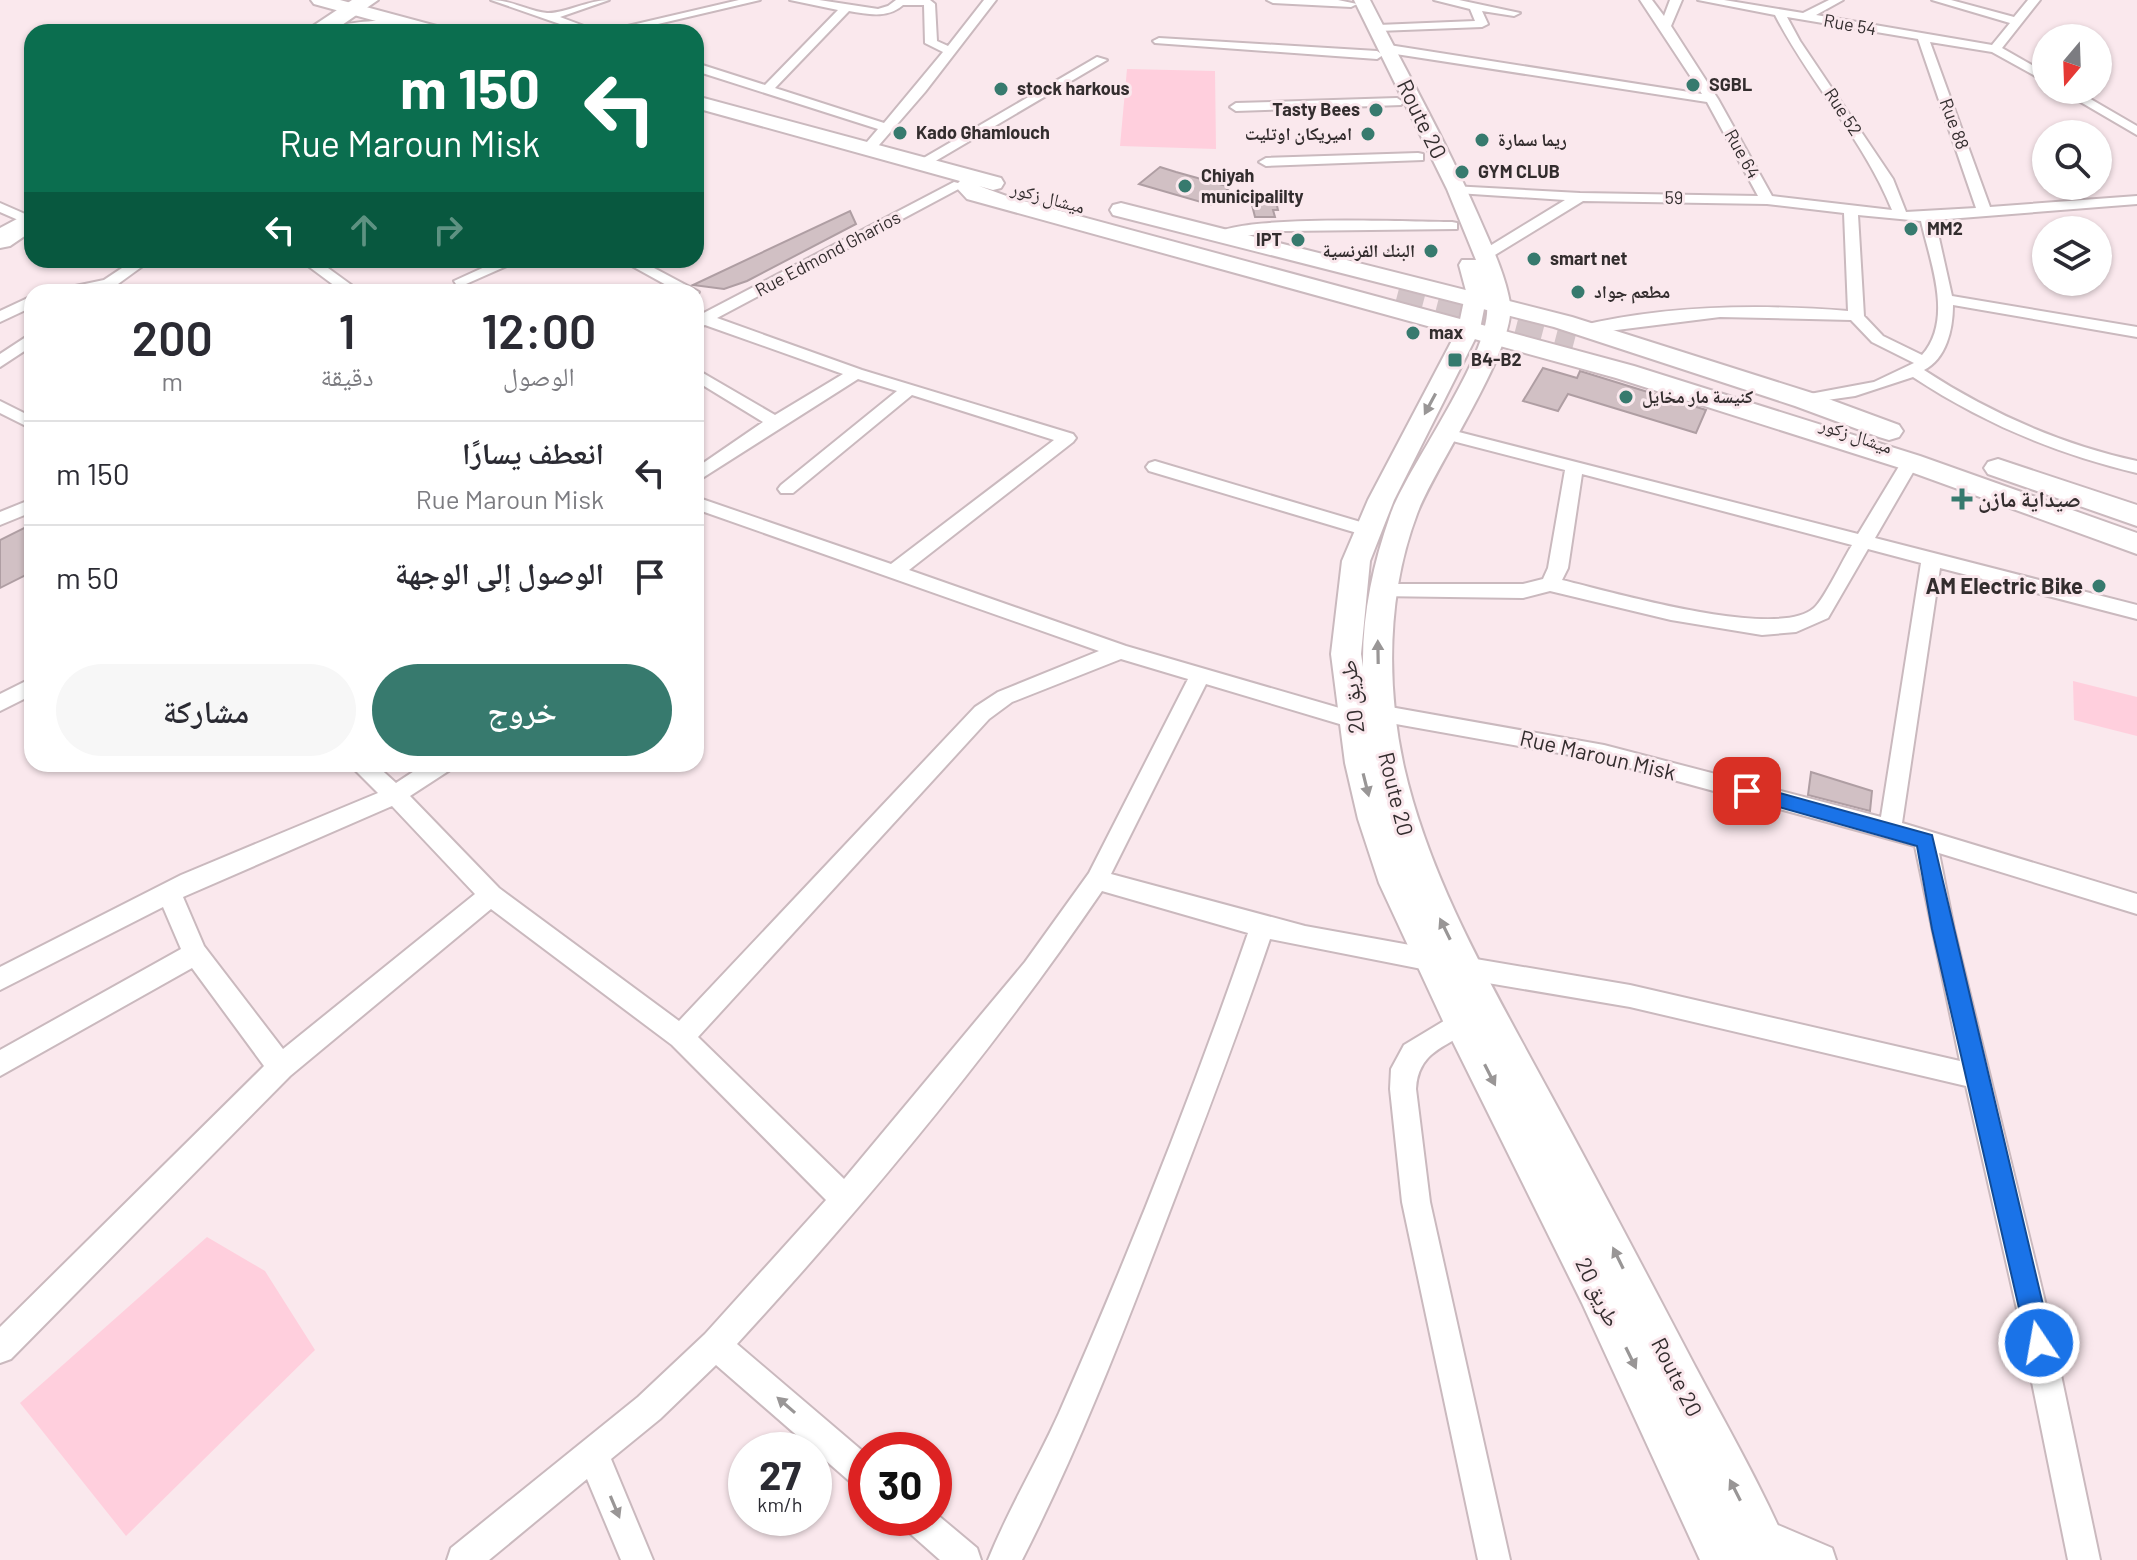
<!DOCTYPE html>
<html lang="ar">
<meta charset="utf-8">
<style>
:root{--surface:#fff;--page:#f7f7f7;--text:#2b2b33;--muted:#7c7c81;--line:#e1e1e2;--accent:#377a6e}
body{margin:0;font-family:Barlow,"Noto Naskh Arabic",sans-serif;background:var(--page);color:var(--text);direction:rtl;height:100vh;display:flex;flex-direction:column;font-size:30px;white-space:nowrap}
*{box-sizing:border-box;margin:0}
p{font-size:26px;color:var(--muted)}
.icon{flex:none;width:44px;height:44px;fill:none;stroke:currentColor;stroke-width:2;stroke-linecap:round;stroke-linejoin:round}
.map{position:relative;flex:1;overflow:hidden;direction:ltr}
.panel{position:absolute;left:24px;top:284px;width:680px;height:488px;display:flex;flex-direction:column;background:var(--surface);border-radius:24px;box-shadow:0 2px 6px #0004;direction:rtl}
.panel>*{flex:none}
.banner{position:absolute;left:24px;top:24px;width:680px;height:244px;border-radius:24px;box-shadow:0 2px 6px #0004;direction:rtl;background:#0b6e4f;color:#fff;overflow:hidden}
.needle{width:52px;rotate:199deg}
.buttons{position:absolute;left:2032px;top:24px;display:grid;gap:16px}
.buttons a{display:grid;place-items:center;width:80px;height:80px;border-radius:50%;background:var(--surface);box-shadow:0 2px 6px #0004;font-size:40px}
.speed{position:absolute;left:728px;top:1432px;display:flex;gap:16px;font-size:40px;font-weight:700;text-align:center}
.speed>*{display:grid;place-content:center;width:104px;height:104px;border-radius:50%;background:var(--surface);box-shadow:0 2px 6px #0004;line-height:1}
.speed small{font-size:20px;font-weight:400}
.speed .limit{border:12px solid #d22;background:#fff;color:#111}
.pin{position:absolute;display:grid;place-items:center;width:68px;height:68px;color:#fff;margin:-34px;border-radius:16px;box-shadow:0 4px 12px #0006}
.me{position:absolute;width:88px;margin:-44px;rotate:348deg;stroke-linejoin:round;filter:drop-shadow(0 0 6px #0008)}
.turn{display:flex;align-items:center;gap:28px;height:168px;padding:0 32px;font-size:36px}
.turn .icon{width:104px;height:104px;stroke-width:2.5}
.turn b{display:block;font-size:56px;line-height:68px}
.lanes{display:flex;align-items:center;height:76px;padding:0 32px;background:#0003;justify-content:center;gap:40px;direction:ltr}
.lanes .off{opacity:.35}
.eta{display:flex;justify-content:space-evenly;align-items:center;height:136px;text-align:center}
.eta b{font-size:48px;font-weight:600;line-height:56px}
.primary-button{display:flex;gap:16px;margin-top:auto;padding:16px 32px}
.primary-button a{flex:1;height:92px;border-radius:48px;background:var(--accent);color:#fff;font-size:32px;font-weight:600;line-height:92px;text-align:center}
.primary-button a+a{background:var(--page);color:var(--text)}
ul{padding:0;list-style:none}
li{display:flex;align-items:center;gap:24px;height:104px;padding:0 32px;border-top:2px solid var(--line)}
li div{flex:1}
li b{display:block;font-size:30px}
li em{font-style:normal}
.map>svg:first-child{display:block}
</style>
<div class="map">
<svg width="2137" height="1560" viewBox="0 0 2137 1560">
<rect width="100%" height="100%" fill="#fae8ed"/>
<path fill="#ffcfdd" d="M1127,69l88,2 1,78 -96,-3z
M2073,681l64,16v39l-63,-16z
M207,1237l58,34 50,79 -189,186 -106,-133z"/>
<path fill="#d1c0c4" stroke="#af9ea3" stroke-width="2" d="M1160,167l16,5 54,15 -19,18 -72,-21z
M1249,193h25l4,17h-5l2,7h-20z
M850,211l6,13 -109,57 -23,8 -31,-4z
M1543,368l34,10 3,-7 126,39 -10,23 -128,-39 -10,17 -35,-10z
M32,524v48l-32,16v-48z
M1811,772l61,19 -2,20 -62,-16z"/>
<g fill="none" stroke-linecap="round" stroke-linejoin="round">
<path stroke="#d2c3c7" stroke-width="27" stroke-dasharray="27 14" stroke-linecap="butt" d="M1396,300l177,46"/>
<defs>
<path id="street" d="M491,0c21,0 36,11 56,13 17,1 41,-13 62,-13l-49,17 40,15h-17z
M739,0h21l-136,32h-22z
M790,0h29l59,9 10,-3 8,-6h34l5,4 2,37 11,5 36,-46h12l-71,92 -52,60 -5,1 -7,-4 17,-20 -182,-58v-8l69,22 73,-75zM903,5h21l1,38 18,9 -59,71 -109,-35 74,-77c19,3 38,8 54,-6z
M1267,0h71l19,4 -6,3 -78,-4z
M1434,0h25l61,13 -6,3 -32,-5 6,13 -6,3 -104,4 -6,-3 6,-3 97,-4 -5,-12z
M1640,0h12l12,16 6,-16h12l-11,26 47,73 54,97 120,14c-28,-70 -82,-127 -117,-195l-77,-15h26l79,13 26,-13h14l-27,15 176,30 18,-22 -78,-23h19l63,17 14,-17h12l-38,48 44,25v9l-54,-30 -62,-10 60,165 147,-11v8l-202,16 17,76 185,31v10l-184,-32c0,25 -7,54 -29,65 66,43 136,74 213,91v12c-81,-19 -154,-50 -224,-96l-58,19 -56,8 -2,-4 2,-4 75,-14 40,-19 -42,-21 -21,-22 -131,-3 -135,17 -8,-5 2,-3c87,-21 181,-22 269,-15l-4,-98 -77,-9 -184,-3 -93,57h-10v-6l85,-52 -108,-7 -7,-4 2,-3 128,7 178,3 -51,-94 -318,-49 -6,-4 6,-4 313,49zM1787,17l131,22 58,169 -70,4 -13,-33 -93,-138zM1858,215l63,6c9,41 33,98 1,134l-39,-19 -19,-20z
M1159,38l218,13 6,4 -6,4 -222,-16 -2,-2z
M1097,57l10,3 -180,106 -12,-3z
M2060,90h15l62,36v9z
M1397,98l6,4 -2,3 -165,6 -6,-4 6,-4z
M1418,153l5,1v6l-157,6 -7,-4 7,-4z
M954,182l12,3 -249,133 145,52 211,64 3,4 -3,4 -164,128 217,76 234,68 4,6 -4,6 -7,2 -147,-44 -95,190 194,52 127,23 9,3 3,8 -3,8 -9,3 -162,-32c-31,92 -66,183 -101,274 -45,118 -90,235 -147,347h-34c20,-50 49,-98 71,-147 69,-157 133,-318 189,-480l-146,-42c-109,160 -234,310 -365,453l129,110v37l-11,-5 -139,-121 -56,54 -49,40 42,101h-32l-34,-81 -98,81h-42l4,-12 187,-151 67,-63 121,-134 -154,-155 -181,-136 -201,167 -279,283 -11,4v-36l264,-261 -72,-98 -192,108v-26l181,-101 -18,-42 -163,83v-23l181,-92 197,-82 -29,-29h26l21,19 29,-19h28l-3,6 -40,26 89,92 180,133 296,-314 23,-15 101,-41 -403,-142v-12l195,67 163,-124 -142,-45 -119,98h-12l-3,-4 3,-4 116,-94 -39,-12 -162,103v-14l67,-46 -67,-41v-12l79,46 68,-41 -138,-49 -9,3v-11zM1121,659l67,20 -99,194 -64,89 -181,217 -146,-142 291,-318 23,-17zM392,806l83,88 -192,155 -79,-103 -21,-49z
M0,203l32,14v9l-32,-14z
M1452,222l5,1v6l-172,2 -65,8 -7,-4c26,-21 196,-13 239,-13z
M134,260h17l-44,32h-49l3,-3 43,-9z
M300,260h17l44,32h-18z
M500,260h20l-54,24h-10l-2,-3z
M621,260h18l60,32 -3,3v-3h-17z
M32,296v11l-32,15v-11z
M32,333v13l-32,21v-13z
M0,401l32,16v12l-32,-16z
M1447,429l411,105 46,-76 6,-2 9,6 -44,76 262,67v14l-197,-51 -38,255 235,71v20l-198,-61 15,76 95,389 51,242h-32l-49,-242 -53,-232 -336,-79 -166,-28 -9,-3 -3,-8 3,-8 9,-3 166,28 330,76 -45,-215 -311,-85 -225,-40 -7,-2 -4,-6 4,-6 7,-2 225,40 277,72 40,-254 -53,-14 -40,69 -32,14 -34,3 -91,-15 -121,-29 -27,7 -148,-2 -3,-5 10,-7h141l20,-5 5,-11 17,-98 -124,-32 -3,-4 3,-4zM1582,474l270,71c-9,14 -27,53 -38,63 -37,33 -205,-17 -252,-28l6,-12z
M1155,461l219,65 2,4 -9,6 -218,-65 -3,-4 3,-4z
M32,499v13l-32,13v-13z
M32,678v17l-32,16v-17z
M1462,1010l9,4 4,8 -4,8c-28,18 -53,23 -55,59l14,113 80,358h-32l-76,-358 -12,-113 1,-20 13,-24z
M934,1512l43,36 4,12h-41l-35,-31 -5,-11h34z
M1759,1517l73,31 4,12h-54l-35,-15 -4,-12 4,-12z"/>
<path id="secondary" d="M1354,0h16c36,71 76,141 108,215 12,28 27,58 32,88 7,45 -75,163 -93,211 -30,79 -31,171 -13,253 26,114 88,219 143,321 51,93 100,187 149,280 34,64 70,126 97,192h-93l-118,-257 -133,-269 -70,-151 -21,-64 -13,-56 -14,-109 11,-93 26,-61 90,-171 8,-38 -7,-26 3,-5h14l-29,-71zM1486,299c13,46 -79,167 -96,217 -17,48 -28,100 -27,151l-2,-13 9,-93 24,-61 86,-171z"/>
<path id="primary" d="M311,0h29l104,28 2,4h-30l-102,-28z
M696,96l305,82 3,5 -3,5 -8,2 -14,-4 33,12 622,168 286,90 217,77v21l-237,-86 -284,-90 -649,-179 -12,-13 5,-5 -264,-73z
M1121,203l451,114 243,77 84,31 4,6 -4,6 -10,3 -10,-3 -84,-31 -241,-79 -441,-112 -3,-5 3,-5z
M1998,459l139,46v21l-149,-52 -4,-6 4,-6z"/>
<path id="highway" d="M352,0h26l-36,25c18,-3 53,-9 66,5l-104,2z
M32,211v20l-22,15 -10,2v-20z"/>
</defs>
<use href="#street" stroke="#cab9be" stroke-width="4"/>
<use href="#secondary" stroke="#cab9be" stroke-width="4"/>
<use href="#primary" stroke="#cab9be" stroke-width="4"/>
<use href="#highway" stroke="#cab9be" stroke-width="4"/>
<use href="#street" fill="#fff" fill-rule="evenodd"/>
<use href="#secondary" fill="#fff" fill-rule="evenodd"/>
<use href="#primary" fill="#fff" fill-rule="evenodd"/>
<use href="#highway" fill="#fff" fill-rule="evenodd"/>
</g>
<defs><path id="oneway-solid" d="M-6-.8H1V-3.2L6.5 0L1 3.2V.8H-6Z" transform="scale(2)"/></defs>
<g fill="#999696">
<use href="#oneway-solid" transform="translate(1430 404) rotate(118)"/>
<use href="#oneway-solid" transform="translate(1378 652) rotate(-91)"/>
<use href="#oneway-solid" transform="translate(1366 785) rotate(76)"/>
<use href="#oneway-solid" transform="translate(1445 929) rotate(-116)"/>
<use href="#oneway-solid" transform="translate(1490 1075) rotate(63)"/>
<use href="#oneway-solid" transform="translate(1618 1258) rotate(-116)"/>
<use href="#oneway-solid" transform="translate(1631 1358) rotate(64)"/>
<use href="#oneway-solid" transform="translate(786 1405) rotate(-139)"/>
<use href="#oneway-solid" transform="translate(1735 1490) rotate(-117)"/>
<use href="#oneway-solid" transform="translate(615 1507) rotate(67)"/>
</g>
<path fill="#1a73e8" stroke="#114b97" stroke-width="2" d="M1747,784l185,51 120,508 -4,8 -9,4 -9,-4 -3,-8 -95,-414 -15,-83 -177,-50 -3,-5 3,-5z"/>
<g fill="#377a6e" stroke="#fae8ed" stroke-width="3">
<circle cx="1693" cy="85" r="8"/>
<circle cx="1001" cy="89" r="8"/>
<circle cx="1376" cy="110" r="8"/>
<circle cx="900" cy="133" r="8"/>
<circle cx="1368" cy="134" r="8"/>
<circle cx="1482" cy="140" r="8"/>
<circle cx="1462" cy="172" r="8"/>
<circle cx="1185" cy="186" r="8"/>
<circle cx="1911" cy="229" r="8"/>
<circle cx="1298" cy="240" r="8"/>
<circle cx="1431" cy="251" r="8"/>
<circle cx="1534" cy="259" r="8"/>
<circle cx="1578" cy="292" r="8"/>
<circle cx="1413" cy="333" r="8"/>
<rect x="1447" y="352" width="16" height="16" rx="4"/>
<circle cx="1626" cy="397" r="8"/>
<path d="M1958 487h8v8h8v8h-8v8h-8v-8h-8v-8h8z"/>
<circle cx="2099" cy="586" r="8"/>
</g>
<g text-anchor="middle" stroke-width="6" stroke-linejoin="round" paint-order="stroke">
<g font-size="18" fill="#332d2e" stroke="#fae8ed">
<text transform="translate(1850 25) rotate(10)" y="6">Rue 54</text>
<text transform="translate(1843 112) rotate(57)" y="6">Rue 52</text>
<text transform="translate(1954 124) rotate(70)" y="6">Rue 88</text>
<text transform="translate(1742 154) rotate(61)" y="6">Rue 64</text>
<text transform="translate(1048 198) rotate(15)" y="6">ميشال زكور</text>
<text transform="translate(1674 198) rotate(1)" y="6">59</text>
<text transform="translate(828 254) rotate(-28)" y="6">Rue Edmond Gharios</text>
<text transform="translate(1856 436) rotate(19)" y="6">ميشال زكور</text>
</g>
<g font-size="18" font-weight="bold" fill="#332d2e" stroke="#fae8ed" text-anchor="start">
<text x="1709" y="91">SGBL</text>
<text x="1017" y="95">stock harkous</text>
<text x="1360" y="116" text-anchor="end">Tasty Bees</text>
<text x="916" y="139">Kado Ghamlouch</text>
<text x="1352" y="140" text-anchor="end">اميريكان اوتليت</text>
<text x="1498" y="146">ريما سمارة</text>
<text x="1478" y="178">GYM CLUB</text>
<text x="1201" y="182">Chiyah<tspan x="1201" dy="21">municipalilty</tspan></text>
<text x="1927" y="235">MM2</text>
<text x="1282" y="246" text-anchor="end">IPT</text>
<text x="1415" y="257" text-anchor="end">البنك الفرنسية</text>
<text x="1550" y="265">smart net</text>
<text x="1594" y="298">مطعم جواد</text>
<text x="1429" y="339">max</text>
<text x="1471" y="366">B4-B2</text>
<text x="1642" y="403">كنيسة مار مخايل</text>
</g>
<g font-size="22" fill="#332d2e" stroke="#fae8ed">
<text transform="translate(1422 119) rotate(64)" y="8">Route 20</text>
<text transform="translate(1352 697) rotate(-97)" y="8">طريق 20</text>
<text transform="translate(1598 755) rotate(13)" y="8">Rue Maroun Misk</text>
<text transform="translate(1396 794) rotate(76)" y="8">Route 20</text>
<text transform="translate(1598 1292) rotate(64)" y="8">طريق 20</text>
<text transform="translate(1677 1377) rotate(63)" y="8">Route 20</text>
</g>
<g font-size="22" font-weight="bold" fill="#332d2e" stroke="#fae8ed" text-anchor="start">
<text x="1978" y="507">صيداية مازن</text>
<text x="2083" y="594" text-anchor="end">AM Electric Bike</text>
</g>
</g>
</svg>
<div class="buttons">
<a><svg class="needle" viewBox="-14 -14 28 28"><path d="M0-13l5 13h-10z" fill="#e53935"/><path d="M0 13l5-13h-10z" fill="#7c7c81"/></svg></a>
<a><svg class="icon" aria-label="search" viewBox="0 0 24 24"><circle cx="10" cy="10" r="6"/><path d="M15 15l6 6"/></svg></a>
<a><svg class="icon" aria-label="layers" viewBox="0 0 24 24"><path d="M12 4l9 5-9 5-9-5zM3 14l9 5 9-5"/></svg></a>
</div>
<div class="speed"><div>27<small>km/h</small></div><div class="limit">30</div></div>
<div class="pin" style="left:1747px;top:791px;background:#d93025"><svg class="icon" aria-label="arrive" viewBox="0 0 24 24"><path d="M6 21V4h12l-3 4 3 4H6"/></svg></div>
<svg class="me" style="left:2039px;top:1343px" viewBox="-20 -20 40 40"><circle r="17" fill="#1a73e8" stroke="#fff" stroke-width="3"/><path d="M0-11L8 9 0 5-8 9z" fill="#fff"/></svg>
<div class="banner">
<div class="turn"><svg class="icon" aria-label="left" viewBox="0 0 24 24"><path d="M17 20v-9H6M10 6l-5 5 5 5"/></svg><div><b>150 m</b>Rue Maroun Misk</div></div>
<div class="lanes"><svg class="icon" aria-label="left" viewBox="0 0 24 24"><path d="M17 20v-9H6M10 6l-5 5 5 5"/></svg><svg class="icon off" aria-label="ahead" viewBox="0 0 24 24"><path d="M12 20V5M6 11l6-6 6 6"/></svg><svg class="icon off" aria-label="right" viewBox="0 0 24 24"><path d="M7 20v-9h11M14 6l5 5-5 5"/></svg></div>
</div>
<section class="panel">
<div class="eta">
<div><b>12:00</b><p>الوصول</p></div>
<div><b>1</b><p>دقيقة</p></div>
<div><b>200</b><p>m</p></div>
</div>
<ul>
<li><svg class="icon" aria-label="left" viewBox="0 0 24 24"><path d="M17 20v-9H6M10 6l-5 5 5 5"/></svg><div><b>انعطف يسارًا</b><p>Rue Maroun Misk</p></div><em>150 m</em></li>
<li><svg class="icon" aria-label="arrive" viewBox="0 0 24 24"><path d="M6 21V4h12l-3 4 3 4H6"/></svg><div><b>الوصول إلى الوجهة</b></div><em>50 m</em></li>
</ul>
<div class="primary-button"><a>خروج</a><a>مشاركة</a></div>
</section>
</div>
